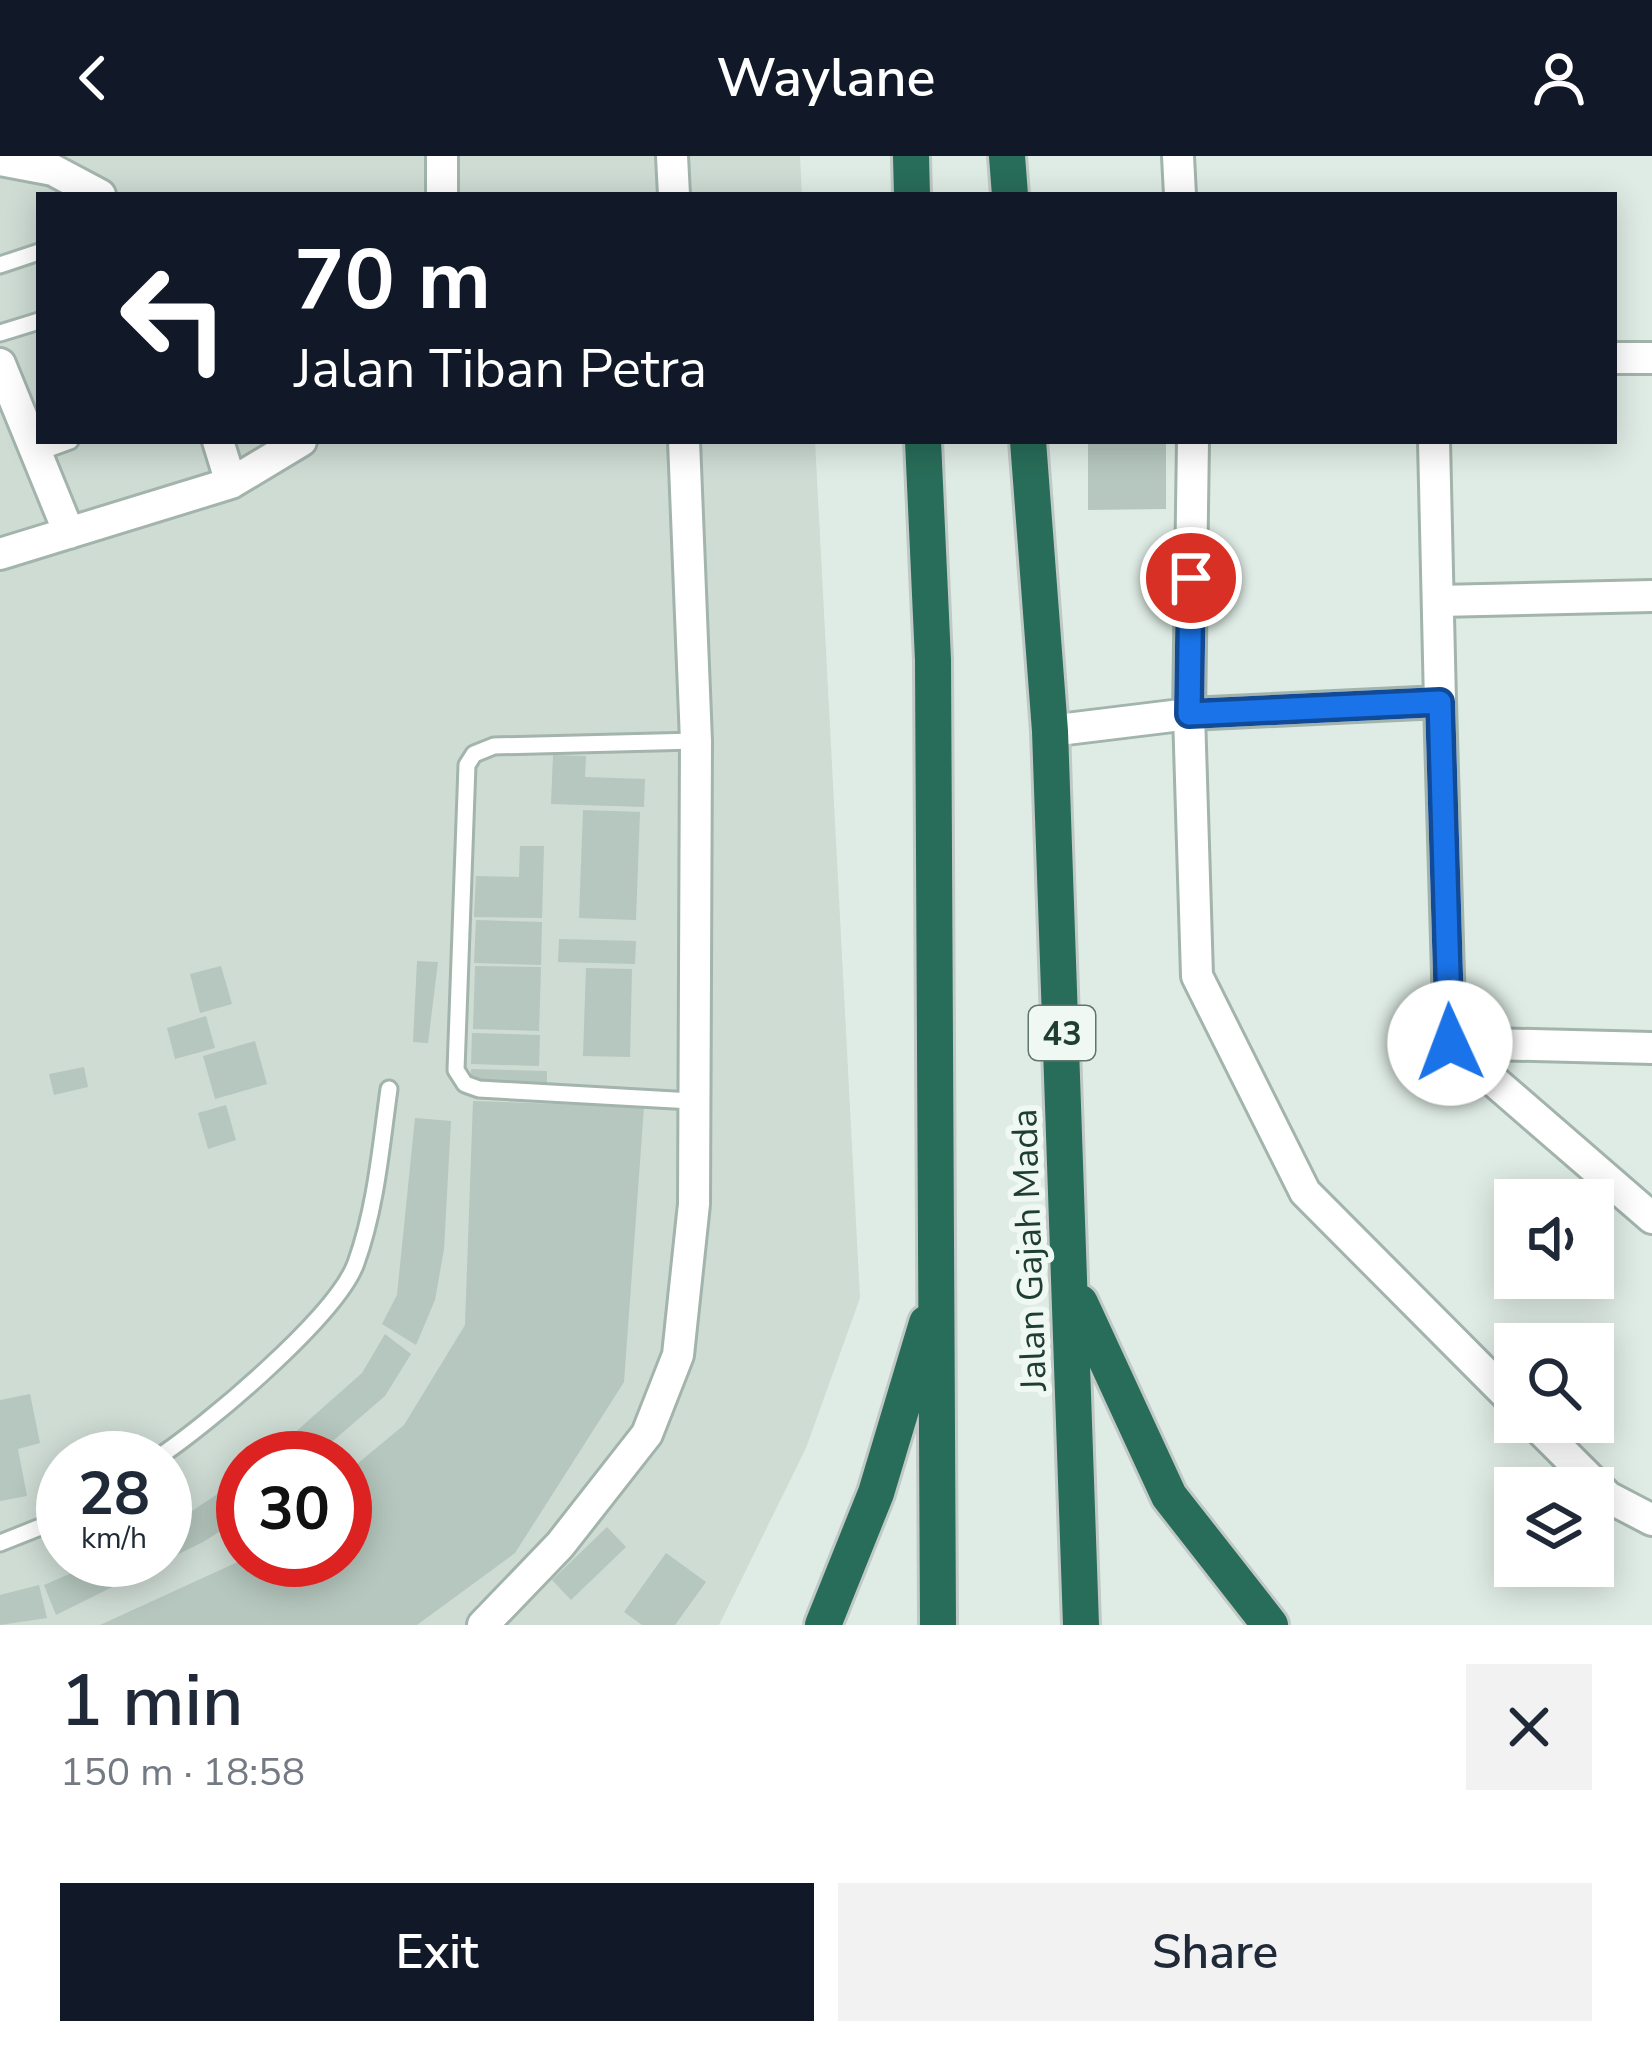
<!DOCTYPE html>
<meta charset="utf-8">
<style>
:root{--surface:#fff;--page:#f2f2f3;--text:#1f2937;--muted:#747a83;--accent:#111827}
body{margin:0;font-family:"Nunito Sans",sans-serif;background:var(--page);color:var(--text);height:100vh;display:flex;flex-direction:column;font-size:45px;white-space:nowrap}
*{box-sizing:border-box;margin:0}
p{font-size:39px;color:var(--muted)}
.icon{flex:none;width:66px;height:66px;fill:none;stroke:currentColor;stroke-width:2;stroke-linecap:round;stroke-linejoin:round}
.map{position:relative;height:1469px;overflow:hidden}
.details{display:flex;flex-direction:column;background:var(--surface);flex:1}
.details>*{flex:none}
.top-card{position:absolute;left:36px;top:36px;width:1581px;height:252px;border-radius:0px;box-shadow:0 6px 30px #0003;background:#111827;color:#fff;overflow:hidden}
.buttons{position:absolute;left:1494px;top:1023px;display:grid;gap:24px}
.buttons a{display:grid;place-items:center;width:120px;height:120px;border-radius:0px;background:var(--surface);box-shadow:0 6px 30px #0003;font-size:60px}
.speed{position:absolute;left:36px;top:1275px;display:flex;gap:24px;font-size:60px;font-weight:700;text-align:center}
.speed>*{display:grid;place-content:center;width:156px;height:156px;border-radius:50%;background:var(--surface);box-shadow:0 6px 30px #0003;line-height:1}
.speed small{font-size:30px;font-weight:400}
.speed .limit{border:18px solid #d22;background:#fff;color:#111}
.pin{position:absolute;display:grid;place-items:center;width:102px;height:102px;color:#fff;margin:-51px;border:6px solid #fff;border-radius:50%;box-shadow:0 3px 12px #0007}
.me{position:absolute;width:132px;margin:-66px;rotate:358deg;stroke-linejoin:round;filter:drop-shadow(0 0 9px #0008)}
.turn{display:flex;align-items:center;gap:42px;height:252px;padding:0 60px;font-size:54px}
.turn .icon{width:156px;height:156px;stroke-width:2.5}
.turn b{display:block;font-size:84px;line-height:102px}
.round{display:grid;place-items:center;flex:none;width:126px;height:126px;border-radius:0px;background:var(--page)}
.headline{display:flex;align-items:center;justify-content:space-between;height:204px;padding:0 60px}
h1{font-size:72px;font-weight:600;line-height:90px}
.cta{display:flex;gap:24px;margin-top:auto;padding:24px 60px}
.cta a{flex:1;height:138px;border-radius:0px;background:var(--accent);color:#fff;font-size:48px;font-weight:600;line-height:138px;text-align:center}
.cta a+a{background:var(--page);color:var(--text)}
header{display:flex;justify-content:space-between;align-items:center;height:156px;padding:0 60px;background:var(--accent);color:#fff;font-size:54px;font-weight:600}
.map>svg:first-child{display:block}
</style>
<header><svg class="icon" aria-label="back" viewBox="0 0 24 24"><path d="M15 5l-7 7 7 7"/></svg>Waylane<svg class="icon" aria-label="person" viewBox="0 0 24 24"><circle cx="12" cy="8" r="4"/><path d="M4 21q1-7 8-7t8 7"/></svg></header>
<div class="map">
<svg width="1652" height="1469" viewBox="0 0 1652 1469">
<rect width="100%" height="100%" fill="#dfece5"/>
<path fill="#cedcd4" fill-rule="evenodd" d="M0,0h800l2,39h-763v246h776l45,857 -54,150 -87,177h-719zM63,1302h102v102h-102zM243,1302h102v102h-102z"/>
<path fill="#b5c7be" d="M1088,285h78v68l-78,1z
M553,599l33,1 -1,21 60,2 -1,28 -93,-3z
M583,654l57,2 -4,108 -57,-2z
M520,690h24l-2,72 -68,-1 2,-41 43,1z
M476,764l66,2 -1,43 -67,-2z
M559,783l77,2 -1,23 -77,-2z
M417,805l21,1 -10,81 -15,-1z
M221,810l11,38 -32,9 -10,-39z
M475,810l66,1 -2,64 -66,-2z
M586,812l46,1 -2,88 -47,-1z
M206,860l9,32 -40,11 -8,-31z
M472,877l68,2 -1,31 -68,-2z
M255,885l12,43 -52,15 -12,-43z
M84,911l4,20 -34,8 -5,-21z
M471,913l76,2v15l-76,-2z
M473,945l171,6 -20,275 -109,171 -98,72h-317l142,-65h103v-86l59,-49 61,-100z
M226,949l10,35 -28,9 -10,-36z
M415,962l36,3 -7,128 -9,51 -19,45 -34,-21 15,-29z
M385,1178l26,20 -26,42 -72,62h-47l96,-85z
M30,1238l10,49 -22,6 9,47 -27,5v-101z
M243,1321v37l-11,10 -29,18 -147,73 -12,-30 58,-25h63v-31z
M607,1371l19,20 -55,53 -19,-20z
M666,1397l40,29 -31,43h-33l-18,-13z
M39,1429l8,33 -47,7v-30z"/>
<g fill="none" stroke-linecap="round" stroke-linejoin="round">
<defs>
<path id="lane" d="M0,109l39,-13
M0,177l39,-12
M37,297l33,-12
M692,945l-213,-12 -14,-5 -9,-14 11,-305 7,-11 20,-8 202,-5
M157,1302c49,-32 180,-142 199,-195 20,-55 25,-117 33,-174
M0,1387l63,-25"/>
<path id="street" d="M672,0l2,39
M1178,0l2,39
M0,4l53,10 47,25
M442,39v-39
M1614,202h38
M0,208l69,169
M218,285l13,42
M1434,285l6,261 -251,12 8,262 108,216 210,211
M0,398l231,-71 70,-42
M1439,445l213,-5
M1440,546l10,341 202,175
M1050,575l139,-17 4,-273
M1450,887l202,5
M1533,1266l75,75 44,23
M483,1469l77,-80 87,-111 31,-79 16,-151 2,-463 -12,-300"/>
<path id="highway" d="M911,0l1,39
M1007,0l3,39
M923,285l10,219 5,965
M1028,285l22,290 31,894
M1080,1147l89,193 101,129
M823,1469l53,-132 51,-170"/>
</defs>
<use href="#lane" stroke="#a2b4ac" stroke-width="21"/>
<use href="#street" stroke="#a2b4ac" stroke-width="36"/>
<use href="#highway" stroke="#c0c9c6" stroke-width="42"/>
<use href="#lane" stroke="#fff" stroke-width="15"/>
<use href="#street" stroke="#fff" stroke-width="30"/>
<use href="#highway" stroke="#286d59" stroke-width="36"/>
</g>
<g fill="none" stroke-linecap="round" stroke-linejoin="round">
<defs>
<path id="route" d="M1191,422l-2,136 251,-12 10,341"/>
</defs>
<use href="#route" stroke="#114b97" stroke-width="30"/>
<use href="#route" stroke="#1a73e8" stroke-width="21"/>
</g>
<g text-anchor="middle" stroke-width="12" stroke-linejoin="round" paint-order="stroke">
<rect fill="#f0f8f4" stroke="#5e766d" stroke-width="3" x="1029" y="850" width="66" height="54" rx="9"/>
<g font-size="33" font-weight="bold" fill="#1f3e33">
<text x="1062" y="889">43</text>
</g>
<g font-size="36" fill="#1f3e33" stroke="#f0f8f4">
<text transform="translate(1028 1094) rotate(-92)" y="13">Jalan Gajah Mada</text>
</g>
</g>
</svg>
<div class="buttons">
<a><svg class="icon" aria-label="sound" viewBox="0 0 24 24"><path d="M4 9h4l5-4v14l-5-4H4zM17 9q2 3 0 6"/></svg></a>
<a><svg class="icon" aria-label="search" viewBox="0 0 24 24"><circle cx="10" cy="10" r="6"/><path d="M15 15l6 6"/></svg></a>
<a><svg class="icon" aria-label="layers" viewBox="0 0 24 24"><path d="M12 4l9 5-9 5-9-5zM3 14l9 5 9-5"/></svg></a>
</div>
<div class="speed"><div>28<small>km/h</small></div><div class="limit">30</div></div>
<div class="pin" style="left:1191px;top:422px;background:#d93025"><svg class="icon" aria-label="arrive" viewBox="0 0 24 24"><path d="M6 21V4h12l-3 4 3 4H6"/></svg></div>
<svg class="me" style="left:1450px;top:887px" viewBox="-20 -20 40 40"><circle r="19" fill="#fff"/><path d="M0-13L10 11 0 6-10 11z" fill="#1a73e8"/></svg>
<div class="top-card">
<div class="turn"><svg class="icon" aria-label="left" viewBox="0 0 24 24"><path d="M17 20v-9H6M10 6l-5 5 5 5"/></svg><div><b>70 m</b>Jalan Tiban Petra</div></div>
</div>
</div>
<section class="details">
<div class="headline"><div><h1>1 min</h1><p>150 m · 18:58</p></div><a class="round"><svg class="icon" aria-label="close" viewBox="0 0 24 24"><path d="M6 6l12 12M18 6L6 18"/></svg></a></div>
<div class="cta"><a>Exit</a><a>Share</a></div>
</section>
